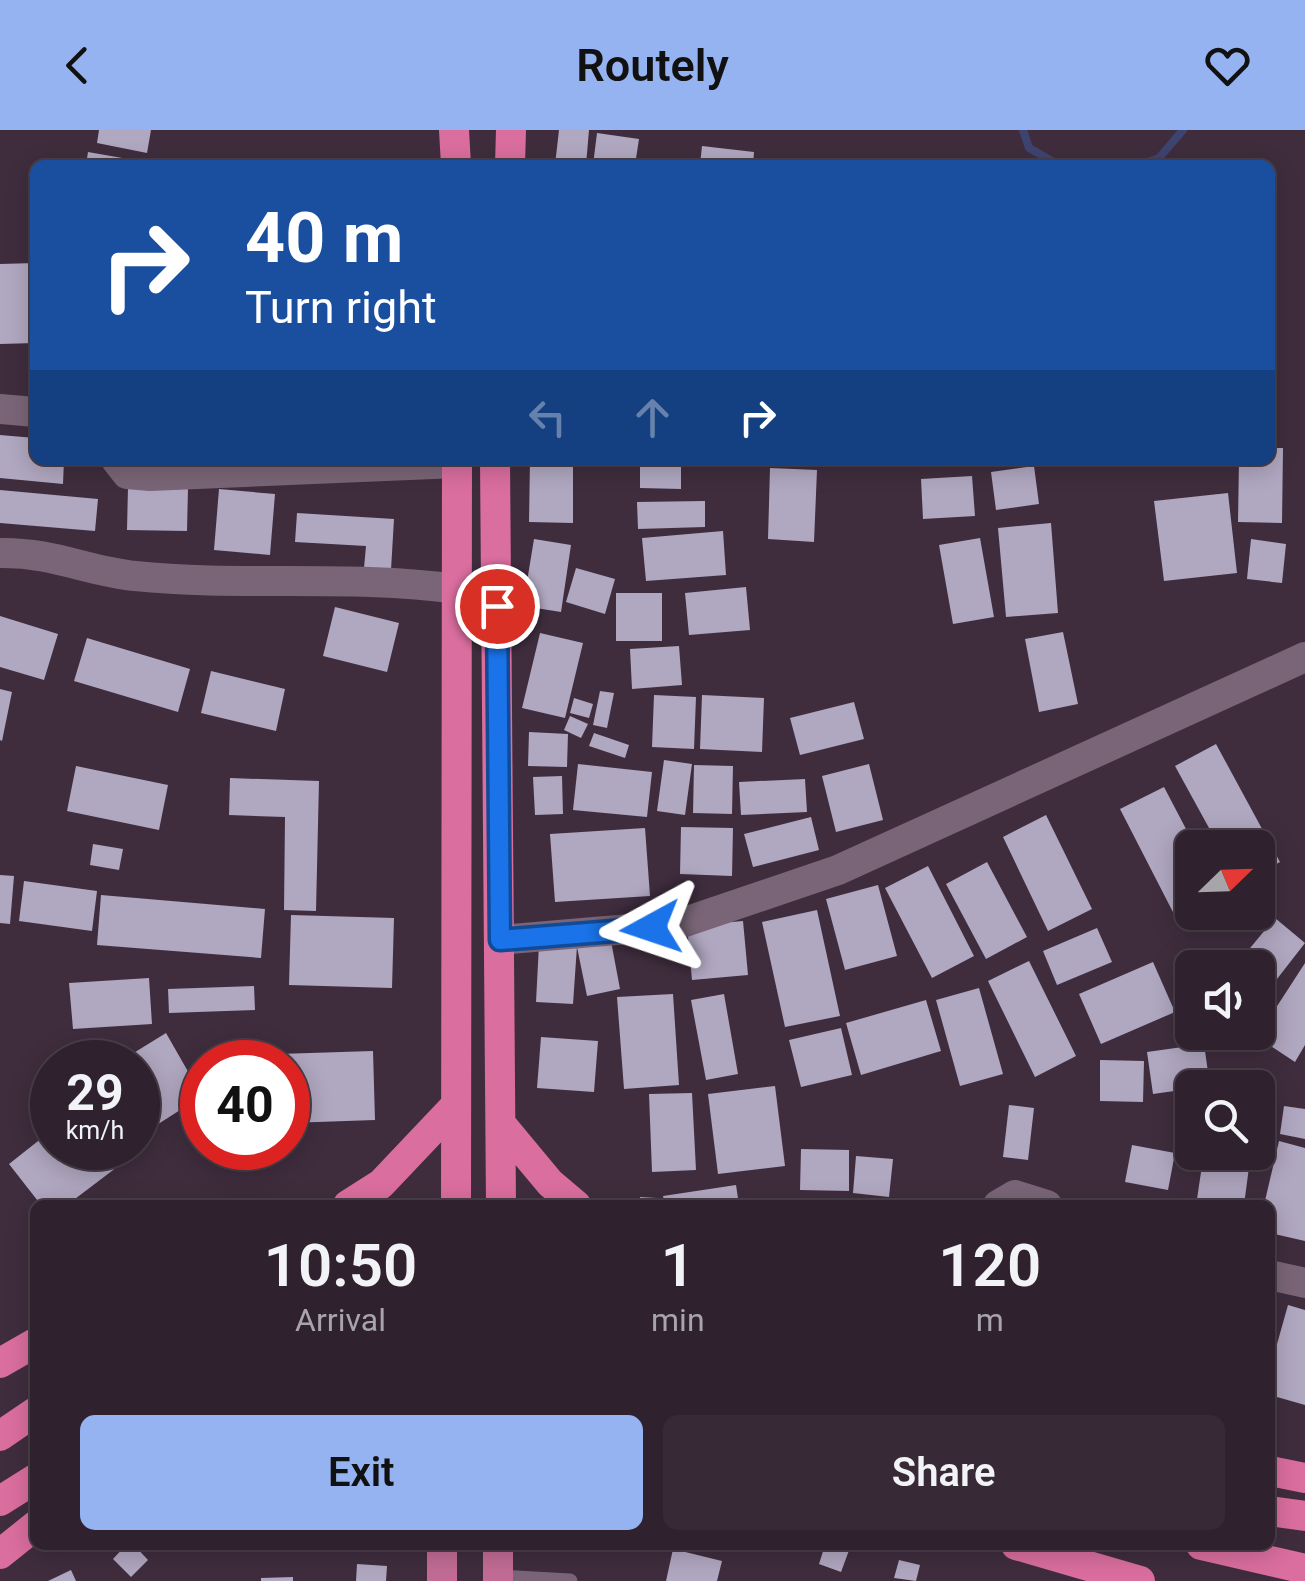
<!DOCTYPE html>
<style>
:root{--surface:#2f222e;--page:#372a36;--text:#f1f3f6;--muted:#a7a4aa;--line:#4a3f4a;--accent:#95b2f1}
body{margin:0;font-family:Roboto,sans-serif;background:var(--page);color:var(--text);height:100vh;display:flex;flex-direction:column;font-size:38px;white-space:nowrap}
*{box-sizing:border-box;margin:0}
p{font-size:32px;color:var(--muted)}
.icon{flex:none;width:55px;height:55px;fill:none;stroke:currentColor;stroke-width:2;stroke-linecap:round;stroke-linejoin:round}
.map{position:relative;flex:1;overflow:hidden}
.sheet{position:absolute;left:30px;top:1070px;width:1245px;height:350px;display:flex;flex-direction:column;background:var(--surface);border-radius:15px;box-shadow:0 5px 25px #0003,0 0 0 2px var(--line)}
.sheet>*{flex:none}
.top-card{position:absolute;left:30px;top:30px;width:1245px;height:305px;border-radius:15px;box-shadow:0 5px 25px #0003,0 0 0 2px var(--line);background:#1a4fa0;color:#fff;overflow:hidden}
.needle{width:65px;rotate:67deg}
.buttons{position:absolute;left:1175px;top:700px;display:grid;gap:20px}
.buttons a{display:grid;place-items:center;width:100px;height:100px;border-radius:15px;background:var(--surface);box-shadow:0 5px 25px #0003,0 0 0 2px var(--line);font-size:50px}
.speed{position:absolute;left:30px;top:910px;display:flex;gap:20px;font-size:50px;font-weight:700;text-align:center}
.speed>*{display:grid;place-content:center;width:130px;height:130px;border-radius:50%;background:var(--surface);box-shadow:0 5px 25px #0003,0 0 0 2px var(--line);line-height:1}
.speed small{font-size:25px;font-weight:400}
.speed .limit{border:15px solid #d22;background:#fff;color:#111}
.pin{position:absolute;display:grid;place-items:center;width:85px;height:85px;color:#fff;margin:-42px;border:5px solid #fff;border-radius:50%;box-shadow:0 2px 10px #0007}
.me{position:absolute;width:110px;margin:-55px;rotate:265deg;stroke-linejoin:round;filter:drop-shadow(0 0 8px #0008)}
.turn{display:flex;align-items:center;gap:35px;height:210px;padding:0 50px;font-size:45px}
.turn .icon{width:130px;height:130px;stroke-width:2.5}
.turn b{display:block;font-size:70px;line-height:85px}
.lanes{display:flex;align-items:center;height:95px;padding:0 50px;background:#0003;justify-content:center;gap:50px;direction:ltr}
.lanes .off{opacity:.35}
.eta{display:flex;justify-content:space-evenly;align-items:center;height:170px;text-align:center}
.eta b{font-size:60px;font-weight:600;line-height:70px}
.action{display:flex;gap:20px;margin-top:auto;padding:20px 50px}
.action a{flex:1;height:115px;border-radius:15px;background:var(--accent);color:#111;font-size:40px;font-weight:600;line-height:115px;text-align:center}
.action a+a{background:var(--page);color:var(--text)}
header{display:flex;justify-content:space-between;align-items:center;height:130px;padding:0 50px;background:var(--accent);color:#111;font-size:45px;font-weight:600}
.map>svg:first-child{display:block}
</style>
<header><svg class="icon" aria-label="back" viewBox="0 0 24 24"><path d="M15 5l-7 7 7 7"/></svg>Routely<svg class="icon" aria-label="heart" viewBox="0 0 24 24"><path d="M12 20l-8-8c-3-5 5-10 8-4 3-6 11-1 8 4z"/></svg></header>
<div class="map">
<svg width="1305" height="1451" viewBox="0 0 1305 1451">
<rect width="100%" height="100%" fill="#3f2d3e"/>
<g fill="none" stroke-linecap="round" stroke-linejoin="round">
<path stroke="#3e4470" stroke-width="8" d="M1023,0l6,18 30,17
M1139,35l20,-7 24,-28"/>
</g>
<path fill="#b0a7c0" d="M99,0h52l-4,23 -50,-10z
M559,0h30l-3,35h-31z
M597,3l42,6 -4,26h-42z
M702,16l52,6 -1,13h-53z
M88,22l63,11v2h-65z
M35,133v80l-35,1v-80z
M0,305l35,3v22h29l-1,24 -63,-6z
M1270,318h13l-1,75 -44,-1 1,-62h31z
M530,330h43v63l-44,-1z
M640,330h41v29l-41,-1z
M1034,336l5,38 -43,6 -5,-38z
M770,338l47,2 -3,72 -46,-3z
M972,346l3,40 -52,3 -2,-40z
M128,357l60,1 -1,43 -60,-1z
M219,359l56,5 -5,61 -56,-5z
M0,360l98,9 -3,32 -95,-8z
M1228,363l9,80 -73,8 -10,-80z
M705,371v26l-67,2 -1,-27z
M297,383l97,6 -3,51 -27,-2 2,-22 -71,-4z
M1051,393l7,90 -52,4 -8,-89z
M723,401l3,44 -80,6 -4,-43z
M980,408l14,79 -41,7 -14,-79z
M534,409l37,6 -10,67 -38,-6z
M1251,409l35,5 -4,39 -35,-4z
M576,438l39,11 -10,35 -39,-12z
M746,457l4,43 -61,5 -4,-42z
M616,463h46v48h-46z
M335,477l64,16 -12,49 -64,-16z
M0,486l58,18 -14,46 -44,-13z
M1063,502l15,72 -39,8 -14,-73z
M540,503l43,10 -18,75 -43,-10z
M87,508l103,31 -12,43 -104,-31z
M679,516l3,39 -50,4 -2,-40z
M211,541l74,18 -9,42 -75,-18z
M0,559l12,3 -10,49 -2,-1z
M600,561l14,2 -7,35 -14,-3z
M654,565l42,2 -2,52 -42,-2z
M702,565l62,3 -2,54 -62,-3z
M574,568l19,6 -4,14 -19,-5z
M854,572l10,37 -64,16 -10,-37z
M570,586l18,8 -7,14 -17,-8z
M529,602l39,2 -1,33 -39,-1z
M594,603l35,12 -4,13 -36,-12z
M1216,614l64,118 -22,12v-26h-38l-45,-82z
M664,630l28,4 -7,51 -28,-4z
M578,634l74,8 -5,45 -74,-7z
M869,634l14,56 -47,12 -14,-56z
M694,635l39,1 -1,48 -39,-1z
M76,636l92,19 -9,45 -92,-19z
M562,646l1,38 -28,1 -2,-38z
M230,648l89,3 -3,130 -32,-1 1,-93 -56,-2z
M805,649l2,33 -66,3 -2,-33z
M1164,657l32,61 -4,62 -16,8 -56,-109z
M1046,685l46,94 -44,22 -45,-94z
M811,687l8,33 -66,17 -9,-33z
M681,697l52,1 -1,48 -52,-2z
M645,698l5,68 -95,6 -5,-68z
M93,714l30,5 -4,21 -29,-5z
M987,732l40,75 -41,22 -40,-75z
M928,736l46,90 -42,22 -47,-90z
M0,745l14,1 -4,48 -10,-1z
M24,751l73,10 -5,40 -73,-10z
M878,755l19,71 -52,14 -19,-71z
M101,765l164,14 -4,49 -164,-13z
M817,780l23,106 -55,11 -23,-105z
M291,785l103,3 -2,70 -103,-3z
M1275,788l30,25 -28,36 -31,-26z
M743,791l5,54 -56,5 -5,-54z
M1097,798l15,34 -55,23 -14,-34z
M611,811l9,48 -33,7 -10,-49z
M539,814l38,2 -4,58 -37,-2z
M1029,831l47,95 -41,21 -47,-96z
M1153,832l22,50 -74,32 -22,-50z
M1305,833v82l-10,17 -38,-25z
M1258,841l14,12 -8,11 -6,-5z
M149,848l3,46 -79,5 -4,-46z
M254,856l1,24 -86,3 -1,-24z
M979,858l24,86 -43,12 -24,-86z
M673,864l6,91 -55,4 -7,-92z
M724,864l14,80 -32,6 -15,-80z
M926,870l15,51 -80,24 -15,-52z
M841,898l11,47 -51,12 -12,-47z
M166,903l36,63 -64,41v-75h-19z
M541,907l57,4 -4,51 -57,-4z
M1204,914l6,42 -57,8 -6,-42z
M373,921l2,69 -87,3v-61h-40l-1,-7z
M1100,930l44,1 -1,41 -43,-1z
M775,956l10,80 -67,8 -10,-80z
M692,963l4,77 -44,2 -3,-78z
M1009,975l25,3 -6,52 -25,-3z
M1284,976l21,3v30l-25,-5z
M52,1000v18h62l11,13 -58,44h-26l-32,-41z
M1279,1011l26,7v93l-35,-8v-28h-6z
M1132,1015l43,8 -7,37 -43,-8z
M801,1019l48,1v41l-49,-1z
M1204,1022h47l-7,53 -47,-6z
M856,1026l37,3 -4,38 -36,-4z
M736,1055l3,20h-74l-2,-9z
M640,1067l17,1v7h-17z
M1288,1175l17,5v95l-35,-10v-26z
M126,1415h8l14,15 -17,17 -18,-18z
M352,1415h35l-1,7 -35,-1z
M825,1415h26l-10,27 -22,-8z
M673,1419l49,12 -5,20h-51z
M899,1430l21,5 -4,16 -22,-3z
M357,1434l30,2 -1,15h-30z
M71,1440l5,11h-28z
M293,1447v4h-32v-3z"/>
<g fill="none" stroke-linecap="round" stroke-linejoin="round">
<path stroke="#796577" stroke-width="15" d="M498,1447l72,4"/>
<path stroke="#796577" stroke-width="30" d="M0,279l35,3
M116,330l11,14 23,2 307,-13
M0,423c53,-1 86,18 135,23 107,11 215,-2 322,13
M998,1075l17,-10 32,10
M1270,1145l35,8"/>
<path stroke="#796577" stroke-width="30" d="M500,810l176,-15 162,-55 467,-213"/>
<path stroke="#c26c95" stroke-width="30" d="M442,1451v-36
M498,1451v-36"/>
<path stroke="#da6e9f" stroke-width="30" d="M454,0l2,35
M510,35l1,-35
M495,330l6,745
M501,994l49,59 26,22
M348,1075l33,-21 73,-77
M456,1075l1,-745
M0,1233l35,-20
M0,1306l35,-24
M1270,1341l35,7
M0,1371l35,-22
M1270,1381l35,5
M1016,1415l124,36
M1201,1415l104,24
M0,1424l35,-28"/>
</g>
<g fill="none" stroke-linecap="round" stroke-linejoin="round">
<defs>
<path id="route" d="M497,476l3,334 151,-12"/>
</defs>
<use href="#route" stroke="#114b97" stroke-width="25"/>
<use href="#route" stroke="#1a73e8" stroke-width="18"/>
</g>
</svg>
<div class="buttons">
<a><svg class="needle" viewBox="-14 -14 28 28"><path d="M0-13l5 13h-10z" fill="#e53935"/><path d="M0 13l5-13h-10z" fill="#a7a4aa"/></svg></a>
<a><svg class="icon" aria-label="sound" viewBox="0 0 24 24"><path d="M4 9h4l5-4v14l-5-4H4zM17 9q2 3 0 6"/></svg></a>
<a><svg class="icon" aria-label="search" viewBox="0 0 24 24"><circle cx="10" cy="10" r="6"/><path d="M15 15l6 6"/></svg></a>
</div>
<div class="speed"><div>29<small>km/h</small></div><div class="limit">40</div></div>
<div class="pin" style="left:497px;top:476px;background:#d93025"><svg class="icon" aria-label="arrive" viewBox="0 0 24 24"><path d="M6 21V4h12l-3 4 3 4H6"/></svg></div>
<svg class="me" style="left:651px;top:798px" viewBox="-20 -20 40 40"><path d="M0-17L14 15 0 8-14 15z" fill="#1a73e8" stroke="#fff" stroke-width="4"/></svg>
<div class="top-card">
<div class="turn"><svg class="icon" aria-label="right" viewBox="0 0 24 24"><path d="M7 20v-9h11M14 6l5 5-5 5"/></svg><div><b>40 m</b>Turn right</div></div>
<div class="lanes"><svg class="icon off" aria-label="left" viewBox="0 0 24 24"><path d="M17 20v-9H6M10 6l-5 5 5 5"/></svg><svg class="icon off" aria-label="ahead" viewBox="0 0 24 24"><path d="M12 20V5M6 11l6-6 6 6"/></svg><svg class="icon" aria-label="right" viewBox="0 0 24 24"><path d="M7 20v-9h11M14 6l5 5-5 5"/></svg></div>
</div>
<section class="sheet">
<div class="eta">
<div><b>10:50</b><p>Arrival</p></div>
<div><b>1</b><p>min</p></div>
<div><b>120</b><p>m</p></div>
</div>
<div class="action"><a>Exit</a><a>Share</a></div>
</section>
</div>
